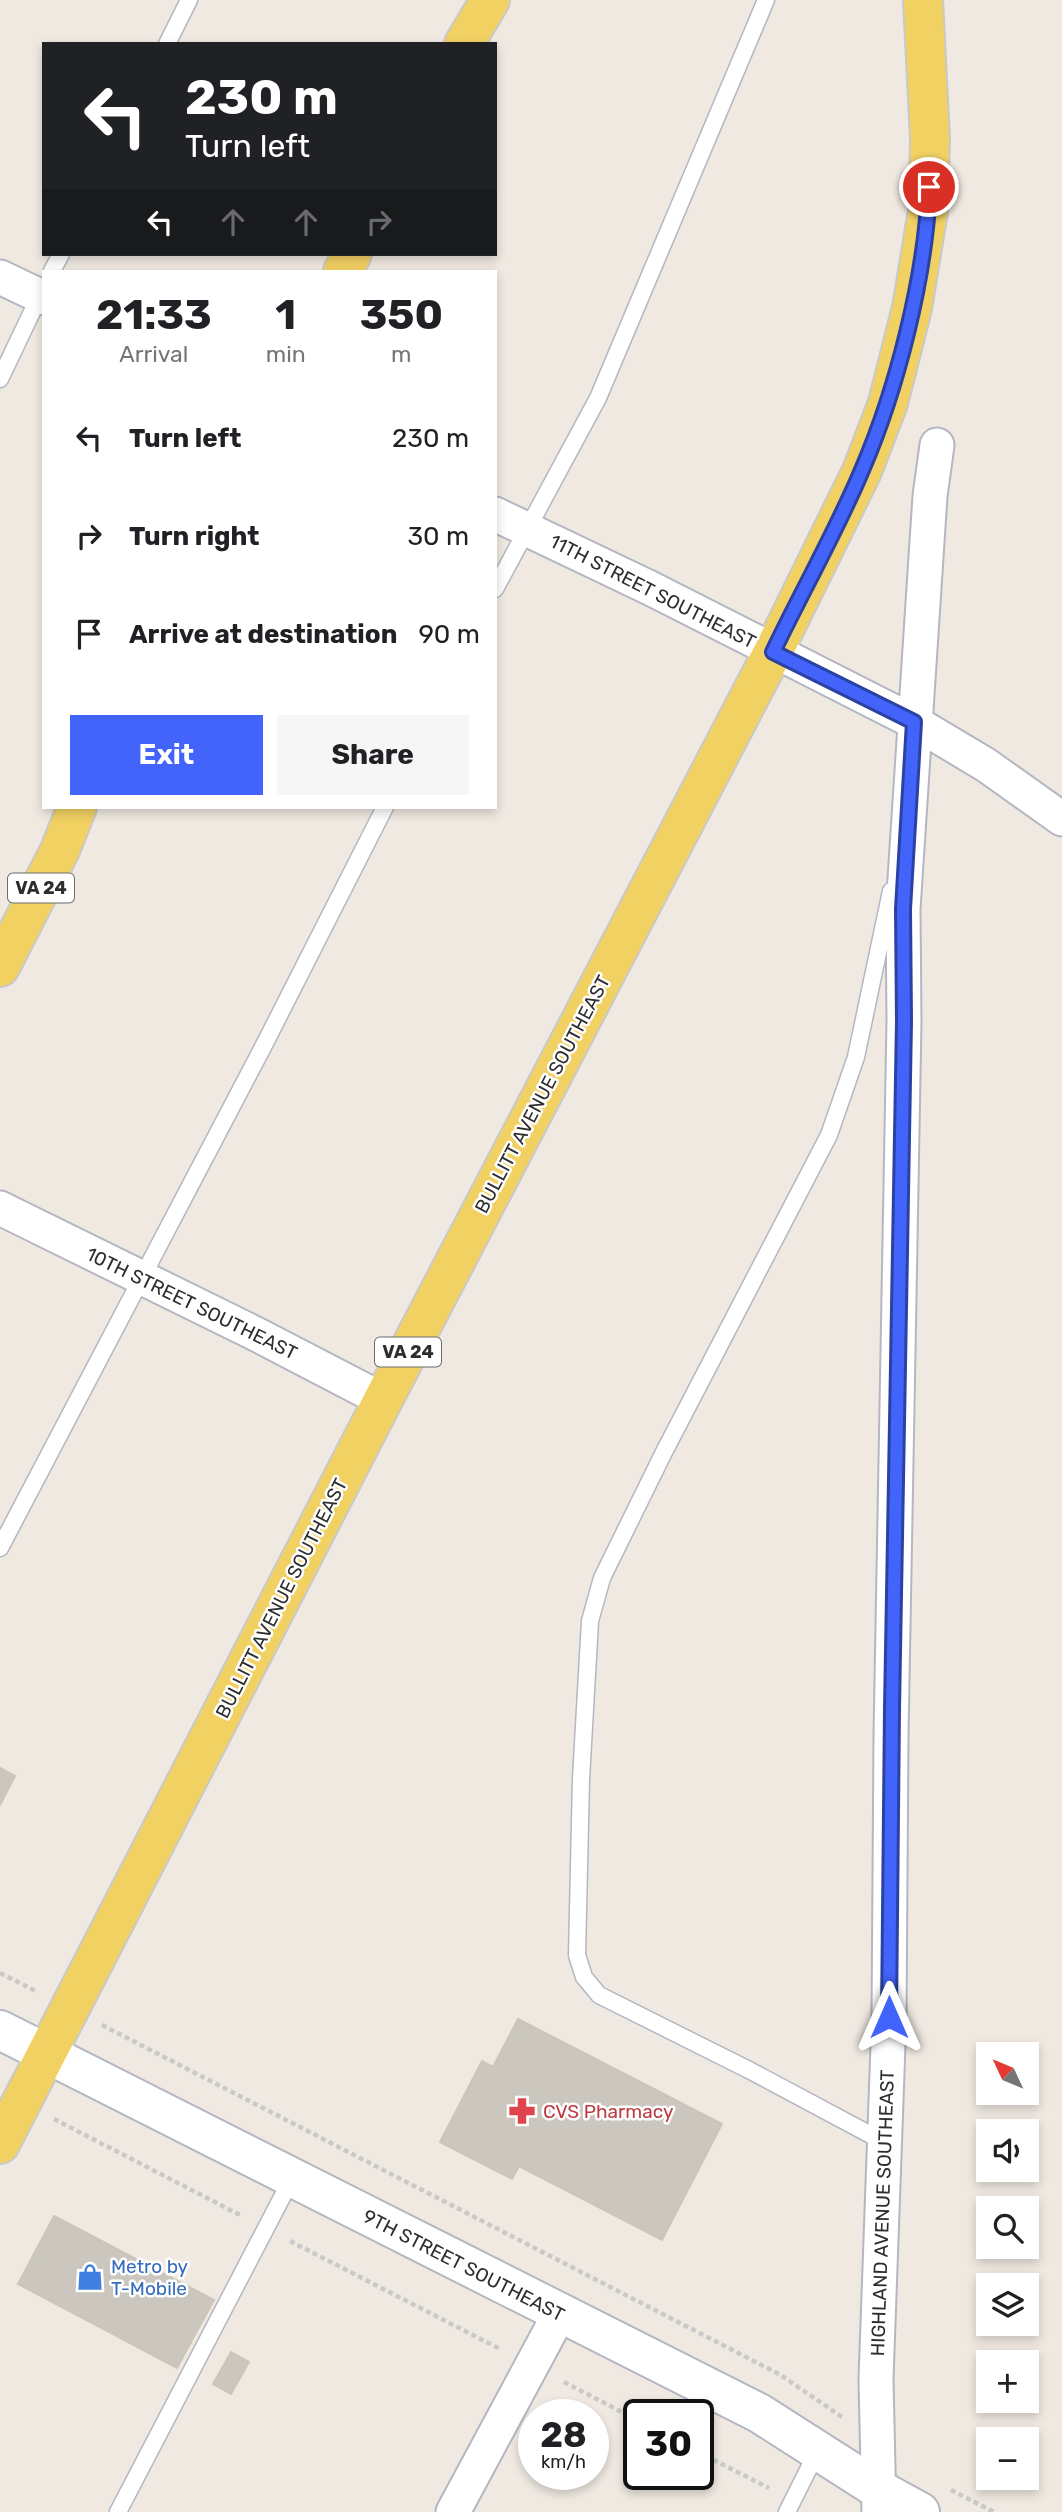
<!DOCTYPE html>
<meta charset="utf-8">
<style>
:root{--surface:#fff;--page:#f6f6f6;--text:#202124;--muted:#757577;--accent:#4264fb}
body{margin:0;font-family:Rubik,sans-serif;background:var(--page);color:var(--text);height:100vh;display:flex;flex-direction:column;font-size:26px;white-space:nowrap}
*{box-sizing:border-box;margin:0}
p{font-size:23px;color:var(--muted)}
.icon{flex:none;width:38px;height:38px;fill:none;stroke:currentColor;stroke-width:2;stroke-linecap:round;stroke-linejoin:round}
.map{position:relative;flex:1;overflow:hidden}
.drawer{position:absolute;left:42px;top:270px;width:455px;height:539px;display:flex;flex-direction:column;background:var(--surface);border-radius:0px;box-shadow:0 4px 10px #0003}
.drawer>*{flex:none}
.banner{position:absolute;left:42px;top:42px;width:455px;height:214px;border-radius:0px;box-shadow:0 4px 10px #0003;background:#202124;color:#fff;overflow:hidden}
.needle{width:46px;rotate:314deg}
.tools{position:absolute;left:976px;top:2042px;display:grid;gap:14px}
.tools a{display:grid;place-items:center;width:63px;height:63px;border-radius:0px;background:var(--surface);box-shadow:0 4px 10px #0003;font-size:35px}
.speed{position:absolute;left:518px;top:2399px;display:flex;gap:14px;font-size:35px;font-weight:700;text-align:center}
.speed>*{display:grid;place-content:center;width:91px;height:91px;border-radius:50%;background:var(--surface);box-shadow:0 4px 10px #0003;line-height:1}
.speed small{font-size:18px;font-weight:400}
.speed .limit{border:4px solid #111;border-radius:10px;background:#fff;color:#111}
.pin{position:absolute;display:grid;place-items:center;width:60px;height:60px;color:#fff;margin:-30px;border:4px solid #fff;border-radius:50%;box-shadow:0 2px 7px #0007}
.me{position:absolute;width:77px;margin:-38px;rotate:0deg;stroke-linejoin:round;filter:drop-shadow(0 0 5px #0008)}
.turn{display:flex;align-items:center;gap:24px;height:147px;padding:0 28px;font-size:32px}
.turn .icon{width:91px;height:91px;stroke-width:2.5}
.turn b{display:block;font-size:49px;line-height:60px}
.lanes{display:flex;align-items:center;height:66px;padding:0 28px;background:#0003;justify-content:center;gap:35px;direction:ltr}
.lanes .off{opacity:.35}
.eta{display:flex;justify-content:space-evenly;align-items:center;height:119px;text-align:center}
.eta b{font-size:42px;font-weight:700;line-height:49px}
.button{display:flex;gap:14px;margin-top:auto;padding:14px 28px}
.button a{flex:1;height:80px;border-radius:0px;background:var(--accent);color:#fff;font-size:28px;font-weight:700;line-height:80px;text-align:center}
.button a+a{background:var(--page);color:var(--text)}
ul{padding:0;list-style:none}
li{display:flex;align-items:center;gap:21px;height:98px;padding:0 28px}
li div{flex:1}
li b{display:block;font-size:26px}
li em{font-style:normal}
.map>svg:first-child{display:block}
</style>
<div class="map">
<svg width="1062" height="2512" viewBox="0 0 1062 2512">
<rect width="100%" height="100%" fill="#efe9e1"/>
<path fill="#cbc7bf" stroke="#cbc5ba" stroke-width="2" d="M0,1768l15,8 -15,29z
M518,2019l204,105 -60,116 -143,-74 -7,13 -72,-37 42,-81 11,6z
M54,2216l160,84 -37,68 -159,-84z
M231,2352l18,10 -18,32 -18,-10z"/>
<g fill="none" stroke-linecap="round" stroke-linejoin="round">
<defs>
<path id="service" d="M167,44l22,-44
M52,271l9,-17
M0,379l41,-86
M495,589l103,-191 168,-398
M0,1548l263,-501 122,-240
M884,2142l-135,-72 -150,-75 -15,-18 -7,-22 4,-176 9,-158 12,-43 62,-126 165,-317 27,-78 35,-166
M118,2512l174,-334
M787,2512l31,-62"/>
<path id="minor" d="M0,277l44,21
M495,514l155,74 264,134 72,43 76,54
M0,1208l256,126 127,66
M453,2512l107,-199
M879,2512l-3,-133 13,-362 2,-281 13,-715 -1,-112 27,-413 7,-51"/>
<path id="tertiary" d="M0,2030l759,383 119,76 42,23"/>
<path id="primary" d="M464,44l26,-44
M343,271l9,-17
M0,967l60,-117 17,-43
M0,2144l383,-744 390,-748 89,-181 26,-68 24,-95 16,-97 2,-73 -7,-138"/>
</defs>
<use href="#service" stroke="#b4b7c1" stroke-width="19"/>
<use href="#minor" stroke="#b4b7c1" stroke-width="37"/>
<use href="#tertiary" stroke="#b4b7c1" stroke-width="42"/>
<use href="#primary" stroke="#c9c9c9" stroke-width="42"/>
<path stroke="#c9c9c9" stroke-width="4.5" stroke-dasharray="5 3.5" stroke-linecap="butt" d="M0,1973l38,19
M102,2025l677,349 63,43
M54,2119l188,97
M290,2241l210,108
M564,2382l75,39
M698,2452l71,36
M951,2490l43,22"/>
<use href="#service" stroke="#fff" stroke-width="16"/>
<use href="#minor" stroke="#fff" stroke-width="33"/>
<use href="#tertiary" stroke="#fff" stroke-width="38"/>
<use href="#primary" stroke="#f2d163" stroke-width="38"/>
</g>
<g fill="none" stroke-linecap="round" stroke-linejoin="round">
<defs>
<path id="route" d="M889,2017l3,-308 12,-688 -1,-112 11,-187 -141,-70c29,-61 63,-120 89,-182 35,-81 64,-195 67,-283"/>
</defs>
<use href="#route" stroke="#2b41a3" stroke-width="18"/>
<use href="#route" stroke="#4264fb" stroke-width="12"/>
</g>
<defs>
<symbol id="pharmacy-bare" viewBox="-9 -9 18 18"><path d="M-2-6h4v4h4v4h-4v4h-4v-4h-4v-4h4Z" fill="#e0444e" stroke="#fff" stroke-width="2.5" paint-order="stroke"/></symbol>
<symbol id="shop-bare" viewBox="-9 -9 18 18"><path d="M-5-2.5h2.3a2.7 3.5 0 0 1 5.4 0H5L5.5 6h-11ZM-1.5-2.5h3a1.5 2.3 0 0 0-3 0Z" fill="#3f7fe0" stroke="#fff" stroke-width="2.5" paint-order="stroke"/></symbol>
</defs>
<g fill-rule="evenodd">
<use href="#pharmacy-bare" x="503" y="2092" width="38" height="38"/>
<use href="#shop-bare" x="71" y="2258" width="38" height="38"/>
</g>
<g text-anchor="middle" stroke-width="5" stroke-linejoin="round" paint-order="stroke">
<g fill="#fff" stroke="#6d6d6d" stroke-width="2">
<rect x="8" y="873.5" width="66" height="29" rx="5"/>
<rect x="375" y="1337.5" width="66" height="29" rx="5"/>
</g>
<g font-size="18" font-weight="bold" fill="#2e2e2e">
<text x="41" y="894">VA 24</text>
<text x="408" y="1358">VA 24</text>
</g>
<g font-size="19" fill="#2e2e2e" stroke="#fff">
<text transform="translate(653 591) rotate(27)" y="7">11TH STREET SOUTHEAST</text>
<text transform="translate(542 1094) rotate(-62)" y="7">BULLITT AVENUE SOUTHEAST</text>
<text transform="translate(192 1303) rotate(26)" y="7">10TH STREET SOUTHEAST</text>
<text transform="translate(281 1598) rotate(-63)" y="7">BULLITT AVENUE SOUTHEAST</text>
<text transform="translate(882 2213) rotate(-88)" y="7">HIGHLAND AVENUE SOUTHEAST</text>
<text transform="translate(464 2265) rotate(27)" y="7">9TH STREET SOUTHEAST</text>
</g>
<g font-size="19" fill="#be3a42" stroke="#fff" text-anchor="start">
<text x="543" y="2118">CVS Pharmacy</text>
</g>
<g font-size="19" fill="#366cbe" stroke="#fff" text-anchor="start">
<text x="111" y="2273">Metro by<tspan x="111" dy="22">T-Mobile</tspan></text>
</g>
</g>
</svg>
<div class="tools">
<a><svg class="needle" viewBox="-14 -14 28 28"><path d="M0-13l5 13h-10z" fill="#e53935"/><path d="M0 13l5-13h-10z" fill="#757577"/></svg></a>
<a><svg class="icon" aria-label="sound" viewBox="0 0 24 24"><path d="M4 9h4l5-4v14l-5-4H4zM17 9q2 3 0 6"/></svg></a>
<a><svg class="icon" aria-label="search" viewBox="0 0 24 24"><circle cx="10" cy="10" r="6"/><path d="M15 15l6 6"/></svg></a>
<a><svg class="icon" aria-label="layers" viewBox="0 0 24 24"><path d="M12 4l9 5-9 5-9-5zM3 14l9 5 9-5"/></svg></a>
<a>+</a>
<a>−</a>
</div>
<div class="speed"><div>28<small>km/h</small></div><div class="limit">30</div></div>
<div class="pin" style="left:929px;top:187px;background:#d93025"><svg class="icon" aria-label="arrive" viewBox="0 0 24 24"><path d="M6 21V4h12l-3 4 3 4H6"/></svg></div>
<svg class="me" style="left:889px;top:2017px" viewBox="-20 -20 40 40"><path d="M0-17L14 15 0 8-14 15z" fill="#4264fb" stroke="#fff" stroke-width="4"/></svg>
<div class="banner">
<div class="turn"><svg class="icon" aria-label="left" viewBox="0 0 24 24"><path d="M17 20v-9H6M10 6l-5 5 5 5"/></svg><div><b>230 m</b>Turn left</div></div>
<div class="lanes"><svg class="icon" aria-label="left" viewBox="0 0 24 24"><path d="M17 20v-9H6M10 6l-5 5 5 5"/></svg><svg class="icon off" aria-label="ahead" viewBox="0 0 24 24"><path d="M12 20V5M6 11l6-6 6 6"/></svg><svg class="icon off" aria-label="ahead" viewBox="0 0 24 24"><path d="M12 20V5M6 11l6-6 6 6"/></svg><svg class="icon off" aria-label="right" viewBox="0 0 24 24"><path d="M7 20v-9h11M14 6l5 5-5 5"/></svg></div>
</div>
<section class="drawer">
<div class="eta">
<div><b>21:33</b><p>Arrival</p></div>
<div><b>1</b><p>min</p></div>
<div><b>350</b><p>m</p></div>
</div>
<ul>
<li><svg class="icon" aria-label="left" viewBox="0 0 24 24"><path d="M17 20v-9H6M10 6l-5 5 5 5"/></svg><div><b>Turn left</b></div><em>230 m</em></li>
<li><svg class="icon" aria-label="right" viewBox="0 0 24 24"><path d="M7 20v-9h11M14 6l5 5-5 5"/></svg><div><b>Turn right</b></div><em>30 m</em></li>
<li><svg class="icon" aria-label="arrive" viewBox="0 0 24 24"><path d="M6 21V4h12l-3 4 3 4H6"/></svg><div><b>Arrive at destination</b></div><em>90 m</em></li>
</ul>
<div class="button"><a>Exit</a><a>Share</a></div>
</section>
</div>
